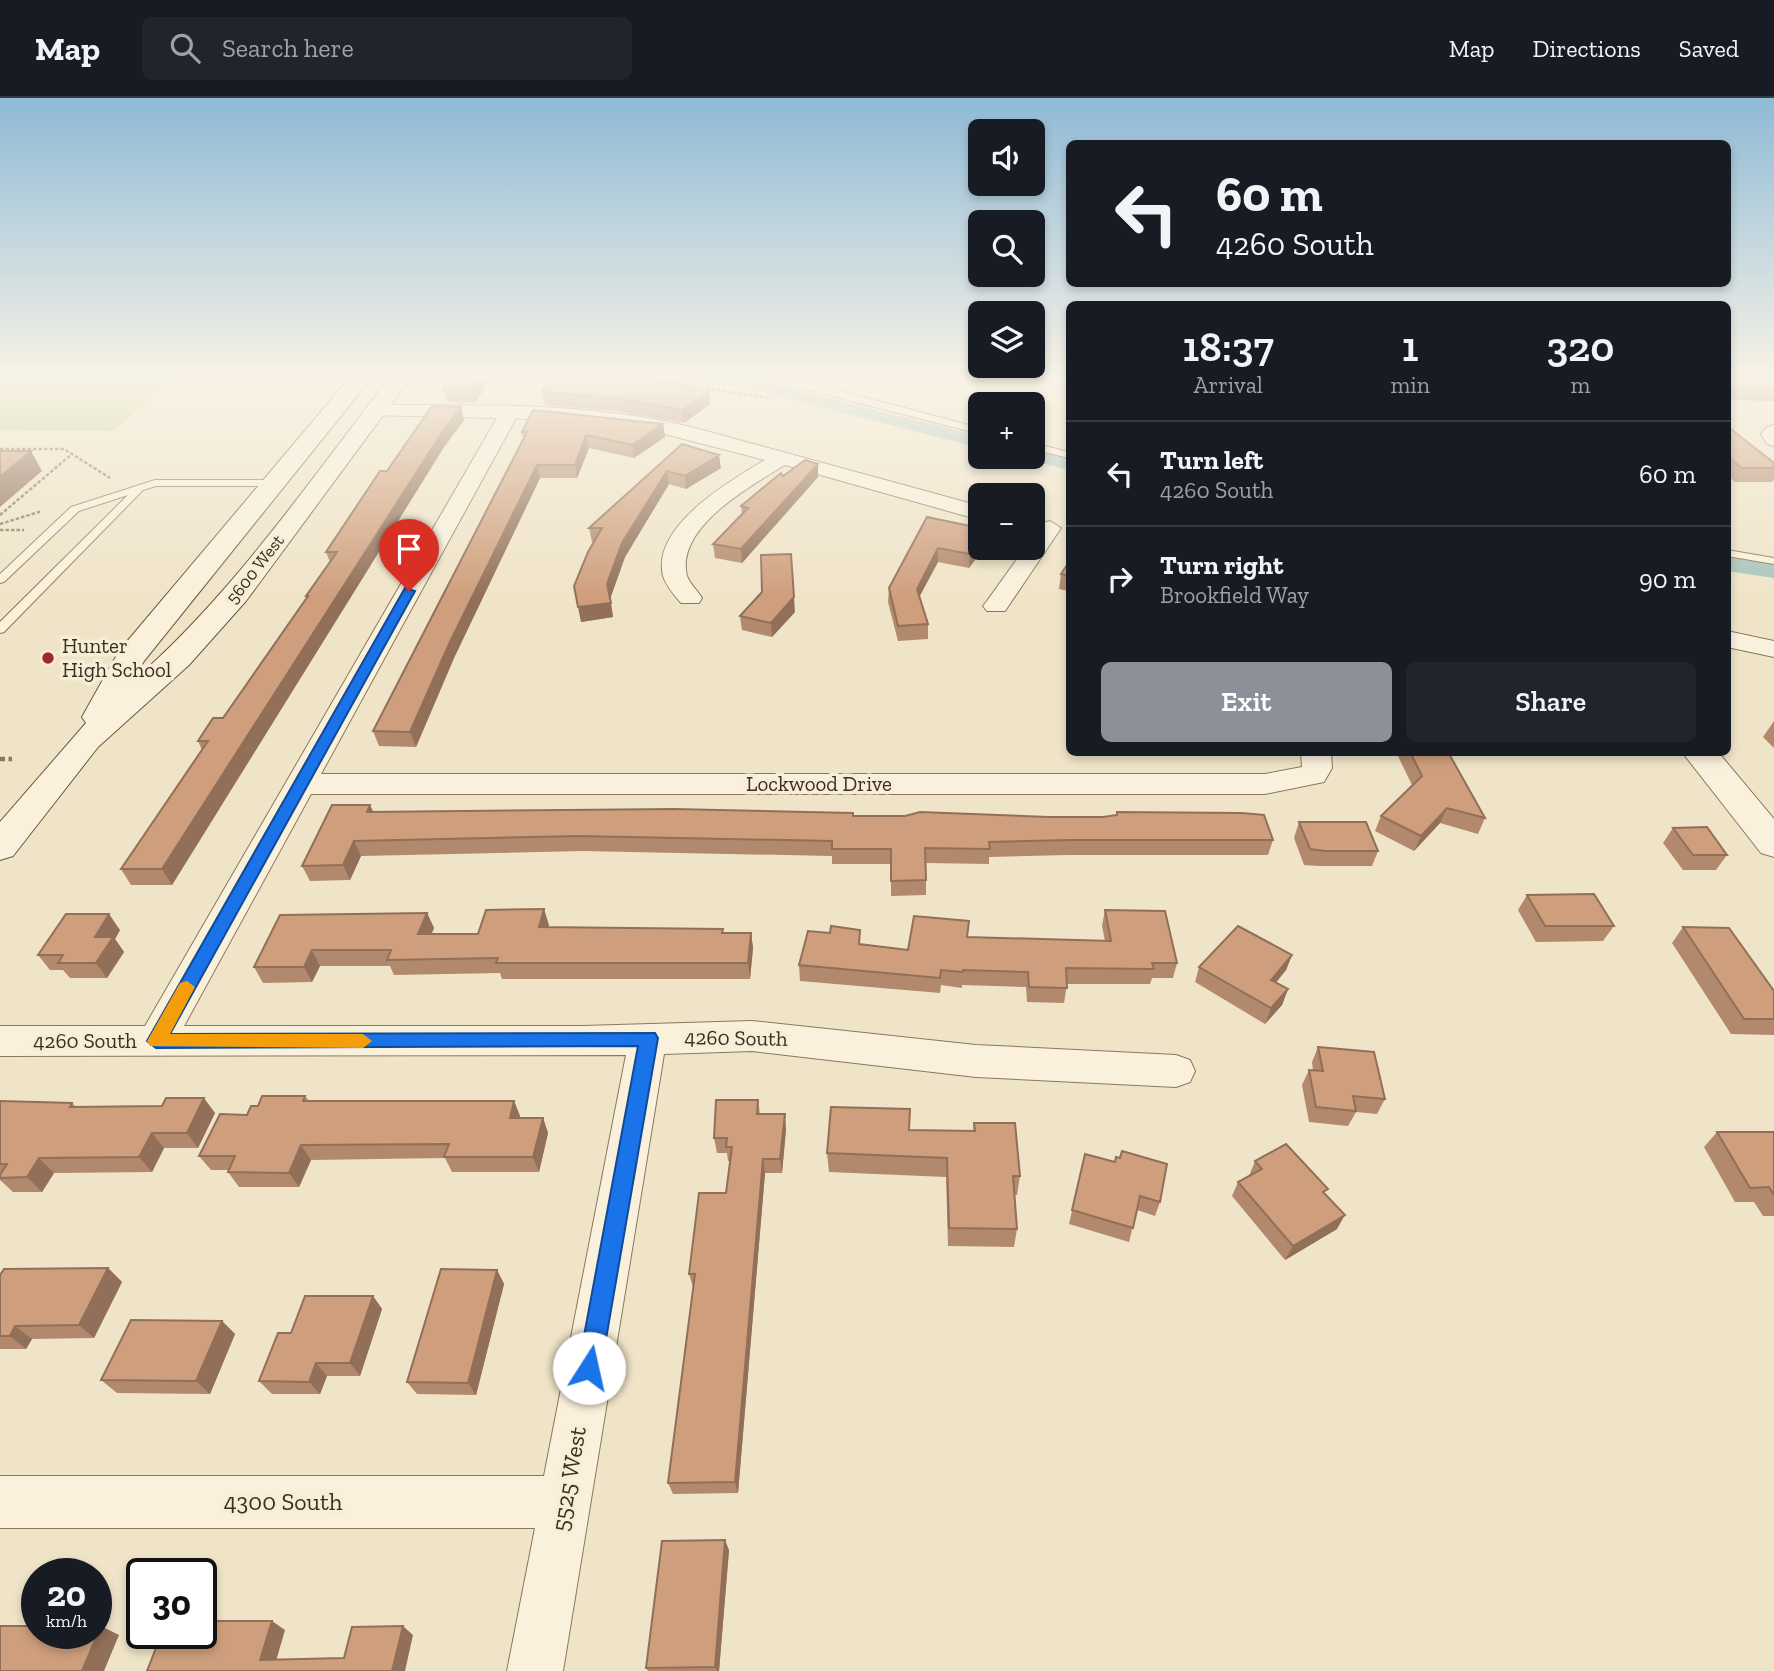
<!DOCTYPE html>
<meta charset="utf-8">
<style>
:root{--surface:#171b24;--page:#20242c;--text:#f1f3f6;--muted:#9ea1a6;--line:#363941;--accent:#8c9099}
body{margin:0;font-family:"Zilla Slab",serif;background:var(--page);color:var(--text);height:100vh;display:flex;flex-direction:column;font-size:26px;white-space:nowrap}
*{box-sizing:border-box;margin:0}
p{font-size:23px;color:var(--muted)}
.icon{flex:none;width:38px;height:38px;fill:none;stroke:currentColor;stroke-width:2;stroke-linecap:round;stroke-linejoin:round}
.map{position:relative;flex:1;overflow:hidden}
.side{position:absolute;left:1066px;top:203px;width:665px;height:455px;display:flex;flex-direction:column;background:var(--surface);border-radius:10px;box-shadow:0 4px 10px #0003}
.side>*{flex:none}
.banner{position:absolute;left:1066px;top:42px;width:665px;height:147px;border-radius:10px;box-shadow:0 4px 10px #0003;background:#171b24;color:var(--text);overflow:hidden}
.buttons{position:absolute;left:968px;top:21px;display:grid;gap:14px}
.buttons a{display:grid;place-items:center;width:77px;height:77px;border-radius:10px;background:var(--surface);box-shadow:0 4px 10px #0003;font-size:35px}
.speed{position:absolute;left:21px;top:1460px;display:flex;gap:14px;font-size:35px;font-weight:700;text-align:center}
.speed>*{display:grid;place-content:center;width:91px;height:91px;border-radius:50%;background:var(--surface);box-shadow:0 4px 10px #0003;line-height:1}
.speed small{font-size:18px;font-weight:400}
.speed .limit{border:4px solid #111;border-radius:10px;background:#fff;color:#111}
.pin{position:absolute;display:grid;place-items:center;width:60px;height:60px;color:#fff;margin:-72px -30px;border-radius:50% 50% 50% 0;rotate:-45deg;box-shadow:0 0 7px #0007}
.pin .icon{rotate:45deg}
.me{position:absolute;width:77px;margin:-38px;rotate:10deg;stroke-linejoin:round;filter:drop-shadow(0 0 5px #0008)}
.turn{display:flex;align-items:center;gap:24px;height:147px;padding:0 35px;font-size:32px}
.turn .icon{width:91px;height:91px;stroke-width:2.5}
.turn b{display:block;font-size:49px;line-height:60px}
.eta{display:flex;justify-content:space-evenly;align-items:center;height:119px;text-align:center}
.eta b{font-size:42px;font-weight:600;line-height:49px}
.primary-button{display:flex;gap:14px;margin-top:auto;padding:14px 35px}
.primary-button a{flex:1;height:80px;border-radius:10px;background:var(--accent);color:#fff;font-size:28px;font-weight:600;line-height:80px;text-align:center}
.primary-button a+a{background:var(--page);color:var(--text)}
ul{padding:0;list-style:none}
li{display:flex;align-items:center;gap:21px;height:105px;padding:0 35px;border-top:2px solid var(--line)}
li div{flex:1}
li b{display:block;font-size:26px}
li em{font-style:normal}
header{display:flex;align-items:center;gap:42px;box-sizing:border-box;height:98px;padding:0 35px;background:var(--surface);border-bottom:2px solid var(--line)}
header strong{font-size:33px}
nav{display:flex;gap:38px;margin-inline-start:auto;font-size:24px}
.search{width:490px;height:63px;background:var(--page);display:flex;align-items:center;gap:18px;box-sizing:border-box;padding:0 24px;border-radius:10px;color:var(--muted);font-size:26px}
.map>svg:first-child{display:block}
</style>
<header>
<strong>Map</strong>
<div class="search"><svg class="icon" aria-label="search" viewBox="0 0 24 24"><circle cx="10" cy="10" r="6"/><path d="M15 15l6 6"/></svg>Search here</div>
<nav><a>Map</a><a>Directions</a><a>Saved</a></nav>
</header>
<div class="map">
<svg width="1774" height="1573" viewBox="0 0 1774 1573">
<rect width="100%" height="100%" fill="#f0e4c8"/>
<path fill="#c9cf9b" d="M0,278h176l-62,55 -114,-1z"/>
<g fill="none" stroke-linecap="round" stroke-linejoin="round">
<path fill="#a9c4bc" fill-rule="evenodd" d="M687,278h44l28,5 221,55v12l-221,-57 -64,-10z
M1032,351l37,9v12l-44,-11 -2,-2h9z
M1727,459l47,7v14l-47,-7z"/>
<defs>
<path id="service" d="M754,278h19l52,11 155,41v6z
M1032,345l37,9v6l-37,-9z
M155,382h120l5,3 -5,3h-119l-13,4 -139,142 -4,1v-11l128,-127 -49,16 -75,71 -4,1v-9l71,-67z
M1727,452l47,8v6l-47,-8z"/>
<path id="minor" d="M375,307c106,0 216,-3 320,23l285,78v14l-195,-55c-34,21 -110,62 -98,111 3,8 11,15 15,22l-3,5h-18c-6,-7 -15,-17 -18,-27 -12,-50 67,-95 102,-116l-116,-30 -133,-12 -195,356h944l37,-7 -1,-15h30l1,16 -8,14 -59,12h-954l-127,232h399l169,-5 224,24 200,10 14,5 5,11 -5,11 -14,5 -200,-10 -224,-26 -88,3 -101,617h-56l28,-143h-535v-52h544l82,-421 -626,1v-30h145l352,-608 -129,-3 -3,-4 3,-4z
M1774,327v21l-7,-2 -6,-10 6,-7z
M1050,423l11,7 -56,83h-18l-4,-5 4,-5 38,-53h7v-11l10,-14z
M1727,533l47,10v16l-47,-10z"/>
<path id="tertiary" d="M1682,654h36l56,67v38l-13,-4z"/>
<path id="secondary" d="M351,278h22l-229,285 -11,20c101,-88 176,-200 258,-305h21l-166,225 -57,64 -91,82 -85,109 -13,4v-38l86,-99 -4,-6 37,-66z"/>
</defs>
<use href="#service" stroke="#8d765c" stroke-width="2"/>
<use href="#minor" stroke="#8d765c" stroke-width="2"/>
<use href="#tertiary" stroke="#8d765c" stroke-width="2"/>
<use href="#secondary" stroke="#6f573f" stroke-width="2"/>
<path stroke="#8d765c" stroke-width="2.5" stroke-dasharray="3.5 2" stroke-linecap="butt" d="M630,278l139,22
M0,351h64l46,29
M996,359l31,8
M0,417l72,-61
M0,426l42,-13
M0,432h24"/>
<path stroke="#8d765c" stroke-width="4.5" stroke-dasharray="5 3.5" stroke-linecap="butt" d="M0,661h12"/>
<use href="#service" fill="#faf1dc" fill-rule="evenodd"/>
<use href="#minor" fill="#faf1dc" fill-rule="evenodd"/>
<use href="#tertiary" fill="#faf1dc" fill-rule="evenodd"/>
<use href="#secondary" fill="#faf1dc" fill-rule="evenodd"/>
</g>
<path fill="#b2896c" d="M1727,278h47v25l-47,-1z
M687,287v3l23,16 -26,19 -68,-12 -71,-6 -3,-13z
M486,288l-11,17 -28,-1 -4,-12z
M461,309l3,13 -20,27 -272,438h-41l-10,-16 81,-119 -4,-9 25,-23 84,-119 -1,-3 24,-34 -4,-10 61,-81z
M663,326l2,13 -31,21 -45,-10 -12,30h-37l-86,180 -38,89 -37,-1 -6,-15 150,-292 -1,-7z
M1727,328l47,37v16l-2,3h-37l-8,-7z
M682,346l39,24 -35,21 -17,-5 -44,73 -15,42 3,18 -32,5 13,-80h-2l-3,-14z
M783,378l35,1 -76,86 -27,-5 -2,-14 29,-30 -1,-8z
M927,419l53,31h4l-15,20 -31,-6 -19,35 9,27v15l-30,2 -10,-39 1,-14z
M1069,464v29l-10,-2 2,-15z
M762,494l33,20 -23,25 -30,-7 -2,-14z
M1774,623v27l-11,-11z
M1396,654h52l37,66 -7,16 -38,-11 -26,28 -39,-20 6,-15 31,-31z
M370,707l3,7 676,5h54l13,-2 1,-3 156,28 -5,15h-200l-79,2v7l-63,-1v32l-35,1v-32h-59v-8l-250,-5 -221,5 -11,24 -40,1 -8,-15z
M1299,724l79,29 -6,15h-53l-15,-1 -10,-27z
M1673,730l54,27 -11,15h-33l-20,-27z
M1527,797l87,31 -11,15 -67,1 -18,-32z
M1105,812l72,53 -4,15h-21l-2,6h-83l-3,19 -37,-1 -1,-15 -64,-2v3l-21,-3 -1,8 -140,-12 -1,-16 62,-21 47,6 60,-13 137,4 -3,-15z
M427,815l7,15 -3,6h47l71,-9 -1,2 203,6 2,15 -3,31h-248l-2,-6 -106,2 -4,-9h-70l-8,16 -49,1 -9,-16z
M1683,829l91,64v44l-43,-1 -59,-91z
M120,832l-5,9 9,13 -17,26h-37l-7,-8h-13l-12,-15z
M1292,857l-6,15 -10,13 12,6 -6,16 -17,19 -70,-42 4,-15z
M1318,949l67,52 -8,15 -21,-2 -8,14 -39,-4 -7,-37 7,-15h4l-1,-8z
M305,998l4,5h205l6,15 -1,2h24l5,15 -9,39h-87l-7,-14 -134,2 -12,27h-60l-11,-15 1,-2h-18l-12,-14 59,-50z
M758,1002l2,14 26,15 -4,44h-17l-27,320 -65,1 -5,-11 25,-196 -4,-13 37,-81 4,-32h-2l-1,-8h-10l-3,-15z
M0,1003l72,2 4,4 139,6 -17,35h-34l-12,24 -98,1 -12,19h-29l-13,-12z
M974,1025l46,53 -3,19h-2l2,34 -3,18 -66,-1 -2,-69 -117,-5 -2,-19 82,-23 64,1z
M1717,1034h57v84h-11l-9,-14h-19l-31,-55z
M1085,1056l75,48 -5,14 -18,-6 -8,32 -60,-18z
M1255,1063l71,33 11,35 -52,31 -53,-64 6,-14 11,-6z
M108,1170l14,14 -28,56 -62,1 -6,10h-26v-74z
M497,1172l7,14 -28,111 -59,-1 -10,-12z
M373,1198l9,13 -22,67h-33l-7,18h-48l-13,-13 32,-48z
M222,1223l13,13 -25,60 -93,-1 -16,-13z
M729,1452l-10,121h-71l-2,-3z"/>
<path fill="#916f58" d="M481,278h2l3,10 -11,17 -3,-13z
M709,294l1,12 -26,19 -2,-13z
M461,309l3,13 -20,27 -272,438 -10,-16 279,-435z
M663,326l2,13 -31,21 -2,-13z
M586,337l3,13 -12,30 -2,-13z
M31,353l11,20 -42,36v-30z
M719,357l2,13 -35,21 -1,-13z
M818,366v13l-76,86 -1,-14z
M537,367l3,13 -86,180 -38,89 -6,-15 39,-88z
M667,373l2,13 -44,73 -15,42 -3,-15 15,-41z
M980,442v8h4l-15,20 1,-14z
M938,450v14l-22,41 1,-14z
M791,456l4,58 -23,25 -1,-14z
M611,505l2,14 -32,5 -3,-15z
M370,707l7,15 -10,-8z
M1447,710l-7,15 -26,28 7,-15z
M354,743l7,15 -11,24 -7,-15z
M544,811l5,16 -5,17 -5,-15z
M427,815l7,15 -9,22 -7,-16z
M109,816l11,16 -5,9 9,13 -17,26 -11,-15 -1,-26z
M751,835l2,15 -3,31 -2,-16z
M312,852l8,16 -8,16 -8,-15z
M1292,857l-6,15 -21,25 6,-15z
M1288,891l-6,16 -17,19 6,-16z
M204,1000l11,15 -17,35 -11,-15z
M514,1003l6,15 -4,17 -6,-15z
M785,1016l1,15 -4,44 -2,-14z
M543,1020l5,15 -9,39 -6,-15z
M152,1035l12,15 -12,24 -13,-15z
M301,1047l10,15 -12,27 -10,-14z
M39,1060l15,15 -12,19 -15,-15z
M763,1061l2,14 -27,320 -3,-11z
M1345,1117l-8,14 -52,31 8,-14z
M108,1170l14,14 -28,56 -15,-13z
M497,1172l7,14 -28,111 -8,-12z
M373,1198l9,13 -22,67 -10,-13z
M222,1223l13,13 -25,60 -14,-13z
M15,1228l17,13 -6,10 -16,-13z
M316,1265l11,13 -7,18 -11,-12z
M725,1442l4,10 -10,121h-2l-2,-4z
M272,1523l13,9 -11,38 -14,-8z
M101,1528l18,9 -15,36h-22z
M403,1528l10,9 -8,36h-13z"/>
<path fill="#cf9f7d" stroke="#916f58" stroke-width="2" d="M452,278h29l-9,14h-29z
M550,278h71l66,9 -3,2 25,5 -27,18 -68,-12 -72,-6z
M1727,278h47v12h-47z
M432,308l29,1 -20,27 -279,435h-41l87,-128h-10l15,-23h10l85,-122h-2l31,-44h-11l54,-81h7z
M533,312l130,14 -31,21 -46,-10 -11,30h-38l-88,179 -39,88 -37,-1 154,-299h-5z
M1727,328l47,37v5h-32l-15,-12z
M682,346l37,11 -34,21 -18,-5 -45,72 -15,41 4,19 -33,4 -4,-21 14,-34 14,-24h-13z
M0,353h31l-31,26z
M805,362l13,4 -77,85 -28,-5 35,-36 -7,-2 40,-33 2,3z
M927,419l53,11v12l-10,14 -32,-6 -21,41 11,35 -30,2 -9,-38z
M791,456l3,43 -23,26 -31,-7 22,-24 -1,-37z
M1069,464v14l-8,-2z
M1410,654h38l37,66 -38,-10 -26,28 -40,-20 41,-40z
M332,707h38l-3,7 307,-3 179,4v3h52l15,-4 129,5h54l14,-2v-3l125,1 22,2 9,25h-203l-81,2 1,7 -65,-1 1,32 -35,1v-32h-59v-8l-253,-5 -225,5 -11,24 -41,1z
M1299,724h67l12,29h-53l-15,-2z
M1707,729l20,28h-34l-20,-27z
M1594,796l20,32h-69l-18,-31z
M544,811l-5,18 184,2 -1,4h29l-3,30h-252l2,-5 -111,2 4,-10h-79l-8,17h-50l26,-52 147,-2 -9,21h60l8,-24z
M1105,812l60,1 12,52h-25l2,6 -88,-1 1,20 -38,-1 -1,-15 -65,-2v2l-22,-2 -1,8 -141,-13 9,-34 22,2 1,-7 29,4 -1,14 49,6 6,-34 55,5 -2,16 144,4z
M66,816h43l-14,23h18l-17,26h-38l5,-8h-25z
M1238,828l54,29 -21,25 17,9 -17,19 -72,-41z
M1683,829l46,1 45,63v28h-30z
M1318,949l56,5 11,47 -32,-3 3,15 -40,-4 -7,-37 14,1z
M262,998h43l-2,5h211l-4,17h33l-10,39h-89l5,-13 -148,1 -12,28 -61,-1 7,-16h-36l21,-42 27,1 4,-9h7z
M166,1000h38l-17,35h-35l-13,24 -100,1 -12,19 -27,1v-3l7,-11h-7v-63l72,2 -2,4 92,-1z
M716,1002h42l-1,14h28l-5,45h-17l-28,323 -67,1 27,-209h-6l10,-81h27l6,-46h-6l1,-9h-13z
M831,1009l79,2 -1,21 66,1 -1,-8h41l5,53h-7l4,53 -68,-1 -2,-70 -120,-5z
M1717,1034h57v63l-5,-8 -19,1z
M1286,1046l42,45 -5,3 22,23 -52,31 -55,-64 24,-13 -7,-8z
M1122,1053l45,13 -7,38 -20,-6 -7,32 -61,-18 13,-56 30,8 1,-5 4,1z
M108,1170l-29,57 -64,1 -5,10h-10v-61l4,-6z
M441,1171l56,1 -29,113 -61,-1z
M305,1198h68l-23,67h-34l-7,19 -50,-1 19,-48h13z
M131,1222l91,1 -26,60 -95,-1z
M725,1442l-10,127 -69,1 16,-127z
M213,1523h59l-12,39 84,-2 8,-31 51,-1 -11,45h-245l9,-23h40l5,-14h7z
M0,1528h37v7h59v-7h5l-19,45h-82z"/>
<linearGradient id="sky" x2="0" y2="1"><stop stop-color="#8fbad6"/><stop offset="0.56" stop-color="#f8f3e6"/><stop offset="1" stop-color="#f8f3e6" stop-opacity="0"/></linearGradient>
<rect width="1774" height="499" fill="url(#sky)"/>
<path fill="#1a73e8" stroke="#114b97" stroke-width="2" d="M405,490l10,3 -245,443 485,-1 3,5 -57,330 -4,8 -8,3 -8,-3 -3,-8 60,-322 -482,2 -9,-7z"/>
<path fill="#f59e0b" d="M187,883l8,6 -25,47h193l9,7 -9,7 -213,-2 -3,-5 3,-5 30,-53z"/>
<circle fill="#9e2a2b" stroke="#f7eed8" stroke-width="2.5" cx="48" cy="560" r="7"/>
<g text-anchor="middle" stroke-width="7" stroke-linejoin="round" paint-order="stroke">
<g font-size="18" fill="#3d2e20" stroke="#f7eed8">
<text transform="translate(255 471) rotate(-52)" y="6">5600 West</text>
</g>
<g font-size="21" fill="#3d2e20" stroke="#f7eed8" text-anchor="start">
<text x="62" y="555">Hunter<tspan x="62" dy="24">High School</tspan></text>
</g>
<g font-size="21" fill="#3d2e20" stroke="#f7eed8">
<text x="819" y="693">Lockwood Drive</text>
<text transform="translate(736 940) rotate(1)" y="7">4260 South</text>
<text x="85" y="950">4260 South</text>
</g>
<g font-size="24" fill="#3d2e20" stroke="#f7eed8">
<text transform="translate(569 1381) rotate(-80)" y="8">5525 West</text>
<text x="283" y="1412">4300 South</text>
</g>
</g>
</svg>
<div class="buttons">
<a><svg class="icon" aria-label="sound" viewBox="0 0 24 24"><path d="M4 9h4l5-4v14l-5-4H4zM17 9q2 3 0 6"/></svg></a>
<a><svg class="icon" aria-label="search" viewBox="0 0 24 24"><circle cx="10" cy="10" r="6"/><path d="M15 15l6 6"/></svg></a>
<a><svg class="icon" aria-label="layers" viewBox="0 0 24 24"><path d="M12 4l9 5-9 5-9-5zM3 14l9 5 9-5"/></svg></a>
<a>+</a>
<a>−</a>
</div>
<div class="speed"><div>20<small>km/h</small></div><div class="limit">30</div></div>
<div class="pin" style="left:409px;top:493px;background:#d93025"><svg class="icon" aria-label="arrive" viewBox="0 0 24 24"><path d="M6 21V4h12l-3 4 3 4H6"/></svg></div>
<svg class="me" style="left:589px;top:1270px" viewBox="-20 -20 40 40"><circle r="19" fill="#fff"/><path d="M0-13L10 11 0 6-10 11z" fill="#1a73e8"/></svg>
<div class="banner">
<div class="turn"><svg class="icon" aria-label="left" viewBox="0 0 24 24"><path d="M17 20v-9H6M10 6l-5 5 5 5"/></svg><div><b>60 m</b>4260 South</div></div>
</div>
<section class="side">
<div class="eta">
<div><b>18:37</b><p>Arrival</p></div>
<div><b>1</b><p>min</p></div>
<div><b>320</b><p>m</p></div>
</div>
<ul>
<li><svg class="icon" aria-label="left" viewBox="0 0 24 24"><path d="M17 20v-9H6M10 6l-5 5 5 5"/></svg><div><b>Turn left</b><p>4260 South</p></div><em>60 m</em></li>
<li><svg class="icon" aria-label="right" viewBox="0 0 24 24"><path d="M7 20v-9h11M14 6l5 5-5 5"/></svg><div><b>Turn right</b><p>Brookfield Way</p></div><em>90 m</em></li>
</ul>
<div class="primary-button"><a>Exit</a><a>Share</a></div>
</section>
</div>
